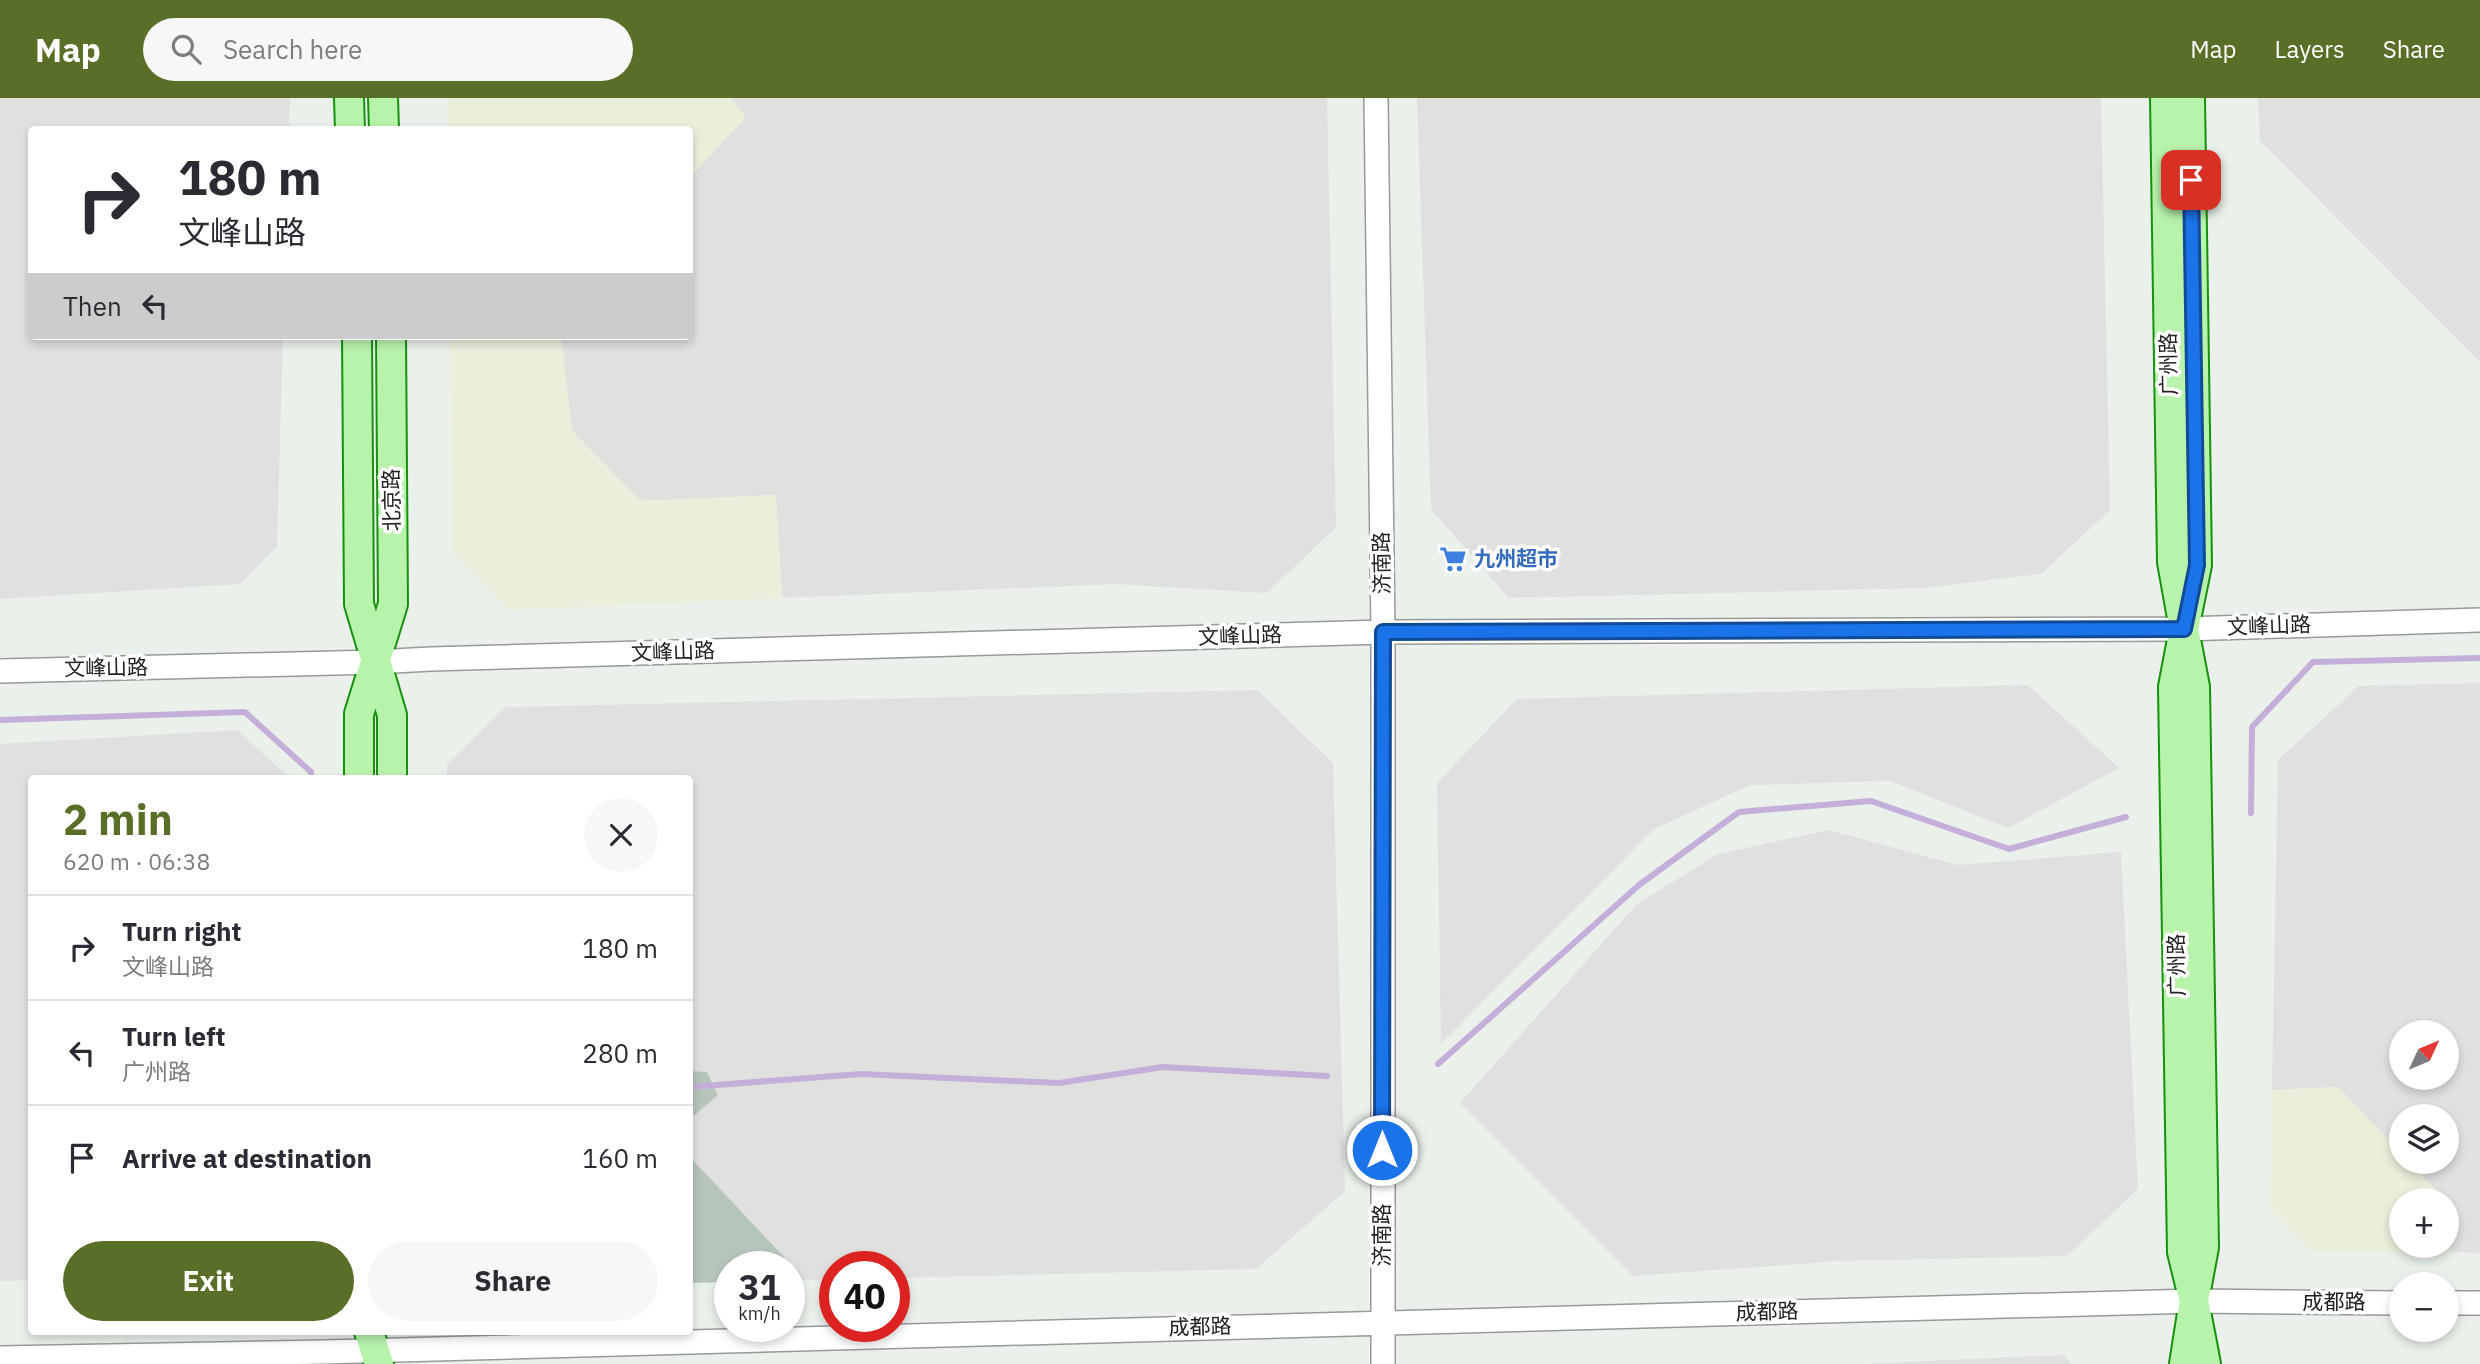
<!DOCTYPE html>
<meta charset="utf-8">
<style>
:root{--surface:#fff;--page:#f7f7f7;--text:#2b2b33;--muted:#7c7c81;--line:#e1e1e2;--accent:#596e26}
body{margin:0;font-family:"IBM Plex Sans","Noto Sans SC",sans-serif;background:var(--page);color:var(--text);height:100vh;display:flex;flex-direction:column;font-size:26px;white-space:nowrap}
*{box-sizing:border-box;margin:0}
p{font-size:23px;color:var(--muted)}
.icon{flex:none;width:38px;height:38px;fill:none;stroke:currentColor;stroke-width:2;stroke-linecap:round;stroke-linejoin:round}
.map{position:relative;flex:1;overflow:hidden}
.details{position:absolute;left:28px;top:677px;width:665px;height:560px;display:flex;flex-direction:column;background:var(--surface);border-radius:7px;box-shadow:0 4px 10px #0003}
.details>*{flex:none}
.hud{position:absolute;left:28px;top:28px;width:665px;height:214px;border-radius:7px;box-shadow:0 4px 10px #0003;background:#fff;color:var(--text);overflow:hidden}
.needle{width:46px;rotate:46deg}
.buttons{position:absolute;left:2389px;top:922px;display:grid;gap:14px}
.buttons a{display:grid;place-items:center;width:70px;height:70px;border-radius:50%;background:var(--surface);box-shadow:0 4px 10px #0003;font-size:35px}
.speed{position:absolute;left:714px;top:1153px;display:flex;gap:14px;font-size:35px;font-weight:700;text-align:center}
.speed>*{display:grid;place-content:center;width:91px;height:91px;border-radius:50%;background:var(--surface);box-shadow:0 4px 10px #0003;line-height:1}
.speed small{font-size:18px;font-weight:400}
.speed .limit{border:10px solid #d22;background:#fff;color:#111}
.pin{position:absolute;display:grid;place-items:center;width:60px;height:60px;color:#fff;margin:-30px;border-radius:14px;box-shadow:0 4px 10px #0006}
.me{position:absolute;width:77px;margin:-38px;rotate:0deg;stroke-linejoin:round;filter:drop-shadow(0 0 5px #0008)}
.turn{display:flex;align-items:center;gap:24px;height:147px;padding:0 35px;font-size:32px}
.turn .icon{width:91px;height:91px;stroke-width:2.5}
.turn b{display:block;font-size:49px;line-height:60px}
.then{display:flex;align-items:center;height:66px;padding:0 35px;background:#0003;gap:14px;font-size:26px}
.round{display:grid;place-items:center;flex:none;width:74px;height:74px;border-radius:37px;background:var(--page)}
.summary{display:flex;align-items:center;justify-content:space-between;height:119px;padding:0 35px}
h1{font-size:42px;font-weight:800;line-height:52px;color:var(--accent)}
.button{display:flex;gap:14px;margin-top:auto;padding:14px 35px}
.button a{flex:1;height:80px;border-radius:42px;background:var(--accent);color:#fff;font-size:28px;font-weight:800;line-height:80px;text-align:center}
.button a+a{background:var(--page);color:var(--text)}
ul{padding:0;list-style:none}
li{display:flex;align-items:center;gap:21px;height:105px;padding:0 35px;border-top:2px solid var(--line)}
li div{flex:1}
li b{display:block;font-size:26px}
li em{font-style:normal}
header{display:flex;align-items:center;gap:42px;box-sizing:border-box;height:98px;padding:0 35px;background:var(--accent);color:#fff}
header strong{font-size:33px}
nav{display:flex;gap:38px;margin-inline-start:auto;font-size:24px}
.search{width:490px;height:63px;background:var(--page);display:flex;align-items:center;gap:18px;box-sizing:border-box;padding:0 24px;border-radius:38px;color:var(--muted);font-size:26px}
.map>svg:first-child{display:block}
</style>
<header>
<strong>Map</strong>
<div class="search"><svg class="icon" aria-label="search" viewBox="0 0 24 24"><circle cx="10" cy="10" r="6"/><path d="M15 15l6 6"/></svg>Search here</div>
<nav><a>Map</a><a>Layers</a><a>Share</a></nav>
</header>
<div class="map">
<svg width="2480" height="1266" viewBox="0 0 2480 1266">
<rect width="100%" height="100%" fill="#eaf1ea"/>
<path fill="#e0e0df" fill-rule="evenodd" d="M0,0h290l-1,31 -257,1v206h251l-6,210 -37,38 -240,15z
M731,0h596l9,429 -69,66 -151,-9 -334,14 -6,-103 -135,6 -69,-70 -11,-95h129v-159l55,-60z
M1417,0h684l9,412 -69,64 -117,14 -415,10 -78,-89z
M2258,0h222v264l-220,-221z
M2480,585v570l-29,-1 -4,-18 -1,-34h-7l-2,-9 -28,-29h37v-46h-45v37l-63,-66 -66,3 6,-330 81,-74zM2401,934h45v46h-45z
M2028,587l91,83 -111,60 -118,-47 -140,4 -96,44 -213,215 -4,-261 80,-84z
M1257,592l76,73 12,428 -89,78 -362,9v-11h-59v12l-39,1 -12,-23 -94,-100v-38l28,-25 -11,-22 -17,-1v-292h-243v-15l59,-57z
M237,632l54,49h-259l-1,501 -31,1v-537z
M1829,732l129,35 163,-13 17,337 -71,67 -229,5 -205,15 -173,-173 177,-199 81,-50z
M2064,1257l8,9h-210z"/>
<path fill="#e9efdb" d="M448,0h283l15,19 -56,60v-47l-242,-1z
M450,238h111l11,95 69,70 135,-6 6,103 -273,12 -57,-58z
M2338,989l63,66v9h8l28,29 2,9h-38v46h45l1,-12 4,18h-139l-42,-43 2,-119z"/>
<path fill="#b6c5ba" d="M690,973l17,1 11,23 -28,24z
M690,1059l94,100 5,10h-59v15l-40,1z"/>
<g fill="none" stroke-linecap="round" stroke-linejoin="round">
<path stroke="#c4afda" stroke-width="6" d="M0,622l245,-8 66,60v7
M2251,715l1,-86 61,-65 167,-4
M1438,966l201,-179 100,-73 132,-11 138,48 117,-32
M690,989l171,-13 198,9 104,-16 164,9"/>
<defs>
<path id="minor" d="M1376,0l7,534v732
M0,573l375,-9 56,-3 952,-27 801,-3 296,-9
M2446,1205h34
M0,1260l324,-6 1870,-51 207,2"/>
<path id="major" d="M349,0l1,32
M383,0l1,32
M2165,0l7,464 12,67 -11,58 9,565 12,49 -10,63
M2190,0l7,467 -13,64 11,58 9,560 -10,54 12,63
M357,238l2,268 33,111v64
M359,681v-65l34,-110 -2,-268
M369,1234l10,32"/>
</defs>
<use href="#minor" stroke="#999" stroke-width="26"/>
<use href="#major" stroke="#179010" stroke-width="32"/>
<use href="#minor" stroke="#fff" stroke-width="23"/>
<use href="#major" stroke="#b8f3ac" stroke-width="28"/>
</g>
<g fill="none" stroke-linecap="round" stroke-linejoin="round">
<defs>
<path id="route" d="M1382,1052l1,-518 801,-3 13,-64 -6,-385"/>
</defs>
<use href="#route" stroke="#114b97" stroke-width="18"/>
<use href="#route" stroke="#1a73e8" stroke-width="12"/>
</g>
<defs>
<symbol id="supermarket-bare" viewBox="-9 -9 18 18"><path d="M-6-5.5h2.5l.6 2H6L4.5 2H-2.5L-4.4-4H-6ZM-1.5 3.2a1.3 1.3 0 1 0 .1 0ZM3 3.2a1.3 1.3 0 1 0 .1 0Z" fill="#3f7fe0" stroke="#fff" stroke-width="2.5" paint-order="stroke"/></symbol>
</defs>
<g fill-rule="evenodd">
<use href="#supermarket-bare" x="1434" y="442" width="38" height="38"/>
</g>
<g text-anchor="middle" stroke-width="7" stroke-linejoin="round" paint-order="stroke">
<g font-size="21" fill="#222" stroke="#fff">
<text transform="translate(2169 266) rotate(-91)" y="7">广州路</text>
<text transform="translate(392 402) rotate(-91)" y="7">北京路</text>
<text transform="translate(1382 465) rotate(-91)" y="7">济南路</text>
<text transform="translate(2269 528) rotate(-2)" y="7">文峰山路</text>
<text transform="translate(1240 538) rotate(-2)" y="7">文峰山路</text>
<text transform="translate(673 554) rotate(-2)" y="7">文峰山路</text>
<text transform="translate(106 570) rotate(-1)" y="7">文峰山路</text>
<text transform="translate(2177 867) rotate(-91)" y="7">广州路</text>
<text transform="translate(1382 1137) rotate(-90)" y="7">济南路</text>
<text x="2334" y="1211">成都路</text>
<text transform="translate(1767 1214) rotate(-2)" y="7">成都路</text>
<text transform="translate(1200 1229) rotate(-2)" y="7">成都路</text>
</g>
<g font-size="21" font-weight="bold" fill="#366cbe" stroke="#fff" text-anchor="start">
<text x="1474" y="468">九州超市</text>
</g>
</g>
</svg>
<div class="buttons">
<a><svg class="needle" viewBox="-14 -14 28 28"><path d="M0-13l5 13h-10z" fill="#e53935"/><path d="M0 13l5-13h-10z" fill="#7c7c81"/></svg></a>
<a><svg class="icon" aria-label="layers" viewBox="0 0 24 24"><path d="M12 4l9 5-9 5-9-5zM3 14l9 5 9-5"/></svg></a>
<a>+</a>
<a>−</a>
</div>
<div class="speed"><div>31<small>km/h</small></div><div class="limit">40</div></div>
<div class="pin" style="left:2191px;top:82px;background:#d93025"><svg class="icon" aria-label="arrive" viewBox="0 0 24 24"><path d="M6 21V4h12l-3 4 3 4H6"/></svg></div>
<svg class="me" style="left:1382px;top:1052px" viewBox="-20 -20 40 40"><circle r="17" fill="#1a73e8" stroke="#fff" stroke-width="3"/><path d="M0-11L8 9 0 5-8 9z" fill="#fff"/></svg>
<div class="hud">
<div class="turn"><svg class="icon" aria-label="right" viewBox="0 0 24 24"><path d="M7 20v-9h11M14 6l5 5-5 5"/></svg><div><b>180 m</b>文峰山路</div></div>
<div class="then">Then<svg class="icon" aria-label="left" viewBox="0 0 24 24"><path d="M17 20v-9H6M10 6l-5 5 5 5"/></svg></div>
</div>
<section class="details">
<div class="summary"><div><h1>2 min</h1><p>620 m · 06:38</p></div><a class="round"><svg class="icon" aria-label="close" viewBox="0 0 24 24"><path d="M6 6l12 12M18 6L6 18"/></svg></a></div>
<ul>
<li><svg class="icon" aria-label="right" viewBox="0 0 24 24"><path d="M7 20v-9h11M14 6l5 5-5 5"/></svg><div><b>Turn right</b><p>文峰山路</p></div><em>180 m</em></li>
<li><svg class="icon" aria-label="left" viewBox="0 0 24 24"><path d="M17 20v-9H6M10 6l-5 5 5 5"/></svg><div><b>Turn left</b><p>广州路</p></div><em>280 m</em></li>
<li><svg class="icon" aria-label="arrive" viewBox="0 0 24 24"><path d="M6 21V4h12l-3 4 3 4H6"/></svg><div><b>Arrive at destination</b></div><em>160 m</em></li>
</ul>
<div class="button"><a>Exit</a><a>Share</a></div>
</section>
</div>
